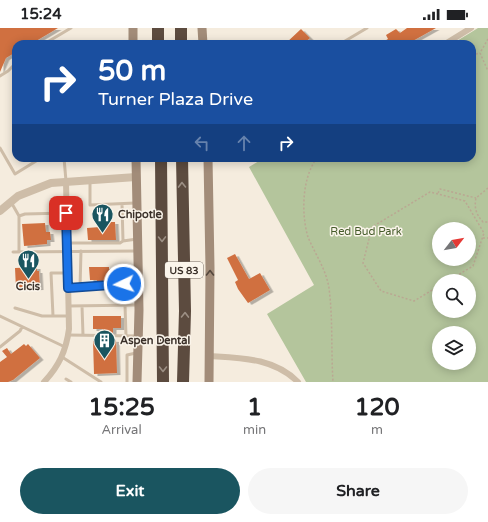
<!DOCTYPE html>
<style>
:root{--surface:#fff;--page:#f6f6f6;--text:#202124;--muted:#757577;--accent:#1a5560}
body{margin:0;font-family:"Varela Round",sans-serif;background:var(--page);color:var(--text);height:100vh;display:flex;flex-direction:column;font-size:15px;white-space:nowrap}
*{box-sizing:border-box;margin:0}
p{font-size:13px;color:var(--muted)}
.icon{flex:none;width:22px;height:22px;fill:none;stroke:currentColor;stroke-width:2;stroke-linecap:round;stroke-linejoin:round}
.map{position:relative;height:354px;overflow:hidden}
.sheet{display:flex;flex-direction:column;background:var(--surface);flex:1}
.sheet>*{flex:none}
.banner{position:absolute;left:12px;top:12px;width:464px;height:122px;border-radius:12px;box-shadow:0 2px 10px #0003;background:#1a4fa0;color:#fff;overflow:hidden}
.needle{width:26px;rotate:59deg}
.buttons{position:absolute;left:432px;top:194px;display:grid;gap:8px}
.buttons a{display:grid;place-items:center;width:44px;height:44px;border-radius:50%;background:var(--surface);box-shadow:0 2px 10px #0003;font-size:20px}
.pin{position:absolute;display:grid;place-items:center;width:34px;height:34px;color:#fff;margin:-17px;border-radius:8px;box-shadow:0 2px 6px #0006}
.me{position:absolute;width:44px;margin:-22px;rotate:266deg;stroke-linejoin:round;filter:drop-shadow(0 0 3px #0008)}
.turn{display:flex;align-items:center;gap:14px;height:84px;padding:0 20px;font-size:18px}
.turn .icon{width:52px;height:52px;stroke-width:2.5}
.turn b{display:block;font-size:28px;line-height:34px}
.lanes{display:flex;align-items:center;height:38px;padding:0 20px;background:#0003;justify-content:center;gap:20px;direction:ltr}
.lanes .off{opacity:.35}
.eta{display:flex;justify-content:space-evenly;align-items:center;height:68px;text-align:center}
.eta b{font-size:24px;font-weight:700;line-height:28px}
.action{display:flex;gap:8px;margin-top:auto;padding:8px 20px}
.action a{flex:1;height:46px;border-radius:24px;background:var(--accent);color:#fff;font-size:16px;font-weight:700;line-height:46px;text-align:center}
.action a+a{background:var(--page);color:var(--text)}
.status{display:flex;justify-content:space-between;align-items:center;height:28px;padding:0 20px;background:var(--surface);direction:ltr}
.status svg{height:11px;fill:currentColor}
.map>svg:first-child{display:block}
</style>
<div class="status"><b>15:24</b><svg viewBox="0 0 49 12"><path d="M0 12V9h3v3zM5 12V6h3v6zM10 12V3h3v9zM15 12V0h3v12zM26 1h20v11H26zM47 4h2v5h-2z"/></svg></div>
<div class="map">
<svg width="488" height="354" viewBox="0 0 488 354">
<defs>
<filter id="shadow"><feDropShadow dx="3.5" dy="2" stdDeviation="0" flood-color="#0004"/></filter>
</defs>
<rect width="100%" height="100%" fill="#f5ecde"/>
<path fill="#b4c59c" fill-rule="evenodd" d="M478,0h10v354h-182l-39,-68 47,-29 -65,-118 15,-9h208v-114h-20zM439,201h30v30h-30zM439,253h30v30h-30zM439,305h30v30h-30z"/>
<path fill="#d07041" filter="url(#shadow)" d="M0,0h58l-27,16h-15v8l-10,6 -6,14z
M407,0h29l-25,14 -1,-1 -6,3h-25l9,-5 -2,-4 10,-6 4,4z
M301,1l9,9 -7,6h-18z
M100,194h15l1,18h-28l-1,-12 13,-1z
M45,195l1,9h4l1,8h-4v4l-23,2 -2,-22z
M235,226l14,25 11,-6 10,17 -22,13 -10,-14 -3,-7 3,-2 -11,-22z
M37,239v4h2l1,17 -24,1 -1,-21z
M89,239h20v3l10,-1v10l-22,3v-2h-7z
M93,288h28v12h-8v5h-11l1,-4h-10z
M102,311l14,1 1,33 -23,1 -1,-33 9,-1z
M24,316l2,2 2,-2 12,14 -27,22 -5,2h-8v-20l7,-5 -5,-6 5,-3 4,6z"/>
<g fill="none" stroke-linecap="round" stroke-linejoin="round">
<path stroke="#baa792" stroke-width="1.5" stroke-dasharray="2 2" stroke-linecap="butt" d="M488,11l-8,14 8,18
M472,27l8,-2
M317,130c-15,19 -16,56 -9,79 7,17 18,32 21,51 4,31 2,63 4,94
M488,160l-12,10c-2,10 0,16 7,24h5
M438,165l2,-4 36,9
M483,210h5
M439,258l-25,15 -33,-10 -18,-28 9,-36 58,-35 35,9 19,32 -11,33 -25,15"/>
<path stroke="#cebda8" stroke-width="3" d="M44,16l27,-16
M340,16l27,-16
M0,48l8,-5 8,-8
M0,120l15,26 26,-16
M64,130l2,23
M90,153v24l45,-2
M11,174l8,14
M122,176l1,37 14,-2
M68,215h52l3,-2
M13,224l124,-1
M19,224v-36l6,-2 41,-1
M68,260l68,-4
M80,260l1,-37
M125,277l1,31
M69,278l68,-1
M82,278l1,29
M15,280l27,8h26
M0,288l65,31
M53,288l-2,-43h17
M68,307l68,1
M0,319l20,-16 2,-4
M62,329l39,25
M66,351l5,3
M127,354v-27l9,-2"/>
<path stroke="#cebda8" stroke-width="6" d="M445,16l26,-16
M210,328c32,2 64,2 88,26
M44,354c15,-16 22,-31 25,-53l-3,-148"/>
<path stroke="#cebda8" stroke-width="8" d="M0,183l18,-15 33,-13 85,-6"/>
<path stroke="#a28c79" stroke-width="9" d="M133,0v16
M202,0l1,16
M136,130l3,152 -2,72
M208,130l2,110 -1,114"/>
<path stroke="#5c4b3f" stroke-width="12" d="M158,0v16
M181,0v16
M161,130l2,224
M182,130l3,153 -2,71"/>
</g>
<defs><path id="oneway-chevron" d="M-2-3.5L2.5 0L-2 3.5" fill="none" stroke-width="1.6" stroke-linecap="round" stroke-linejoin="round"/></defs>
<g stroke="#9c8f84">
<use href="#oneway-chevron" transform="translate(182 157) rotate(-91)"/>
<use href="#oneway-chevron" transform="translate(162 211) rotate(89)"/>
<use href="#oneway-chevron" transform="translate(185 287) rotate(-89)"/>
<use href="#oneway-chevron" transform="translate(163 341) rotate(90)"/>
</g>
<use stroke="#54473d" href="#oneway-chevron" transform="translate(210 245) rotate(-90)"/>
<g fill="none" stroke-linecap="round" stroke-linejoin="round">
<defs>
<path id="route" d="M66,185l2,75 56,-4"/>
</defs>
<use href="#route" stroke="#114b97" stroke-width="10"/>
<use href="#route" stroke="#1a73e8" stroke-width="7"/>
</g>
<defs>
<symbol id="restaurant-pin" viewBox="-11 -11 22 30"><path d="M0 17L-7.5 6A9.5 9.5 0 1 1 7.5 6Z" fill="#1a5560" stroke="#fbf5eb"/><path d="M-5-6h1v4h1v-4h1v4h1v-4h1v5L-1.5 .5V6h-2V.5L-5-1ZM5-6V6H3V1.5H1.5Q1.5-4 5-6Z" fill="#fff"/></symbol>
<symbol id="building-pin" viewBox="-11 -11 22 30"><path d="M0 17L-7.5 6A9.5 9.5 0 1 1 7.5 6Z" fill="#1a5560" stroke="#fbf5eb"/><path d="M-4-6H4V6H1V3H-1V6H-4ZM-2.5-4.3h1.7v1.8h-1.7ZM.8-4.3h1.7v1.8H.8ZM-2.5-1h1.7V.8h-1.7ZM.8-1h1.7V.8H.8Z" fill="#fff"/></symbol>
</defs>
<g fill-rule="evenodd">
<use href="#restaurant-pin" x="90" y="174" width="25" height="34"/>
<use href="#restaurant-pin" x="16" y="220" width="25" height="34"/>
<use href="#building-pin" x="92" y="300" width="25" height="34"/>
</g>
<g text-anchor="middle" stroke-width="3" stroke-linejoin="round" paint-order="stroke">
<rect fill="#fbf5eb" stroke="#746b63" stroke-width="1" x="165" y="234" width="38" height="16" rx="3"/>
<g font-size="10" font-weight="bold" fill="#3a3029">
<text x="184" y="246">US 83</text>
</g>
<g font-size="11" font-weight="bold" fill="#3a3029" stroke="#fbf5eb" text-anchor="start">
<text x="118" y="190">Chipotle</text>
<text x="28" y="262" text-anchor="middle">Cicis</text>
<text x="120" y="316">Aspen Dental</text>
</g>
<g font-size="11" fill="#455b2a" stroke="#fbf5eb">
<text x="366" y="207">Red Bud Park</text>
</g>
</g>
</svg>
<div class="buttons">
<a><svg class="needle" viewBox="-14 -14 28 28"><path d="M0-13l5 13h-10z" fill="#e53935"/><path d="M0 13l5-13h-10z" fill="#757577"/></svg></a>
<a><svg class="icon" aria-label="search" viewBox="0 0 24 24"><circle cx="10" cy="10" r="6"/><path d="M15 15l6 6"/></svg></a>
<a><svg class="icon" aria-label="layers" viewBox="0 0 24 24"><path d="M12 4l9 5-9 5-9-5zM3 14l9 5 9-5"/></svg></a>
</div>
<div class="pin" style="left:66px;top:185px;background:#d93025"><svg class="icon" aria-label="arrive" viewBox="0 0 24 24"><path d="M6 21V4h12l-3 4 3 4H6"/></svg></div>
<svg class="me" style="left:124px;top:256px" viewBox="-20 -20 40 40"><circle r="17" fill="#1a73e8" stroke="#fff" stroke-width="3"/><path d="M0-11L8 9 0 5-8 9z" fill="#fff"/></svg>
<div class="banner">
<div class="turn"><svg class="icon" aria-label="right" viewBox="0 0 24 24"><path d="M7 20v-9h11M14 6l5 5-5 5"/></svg><div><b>50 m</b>Turner Plaza Drive</div></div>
<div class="lanes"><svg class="icon off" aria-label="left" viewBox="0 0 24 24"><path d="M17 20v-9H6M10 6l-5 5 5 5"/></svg><svg class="icon off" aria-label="ahead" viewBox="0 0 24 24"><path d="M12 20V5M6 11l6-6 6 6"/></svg><svg class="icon" aria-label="right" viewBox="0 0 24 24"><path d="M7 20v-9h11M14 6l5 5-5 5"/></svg></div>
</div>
</div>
<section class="sheet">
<div class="eta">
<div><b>15:25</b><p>Arrival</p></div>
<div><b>1</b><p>min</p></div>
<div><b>120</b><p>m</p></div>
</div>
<div class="action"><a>Exit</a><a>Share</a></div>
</section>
